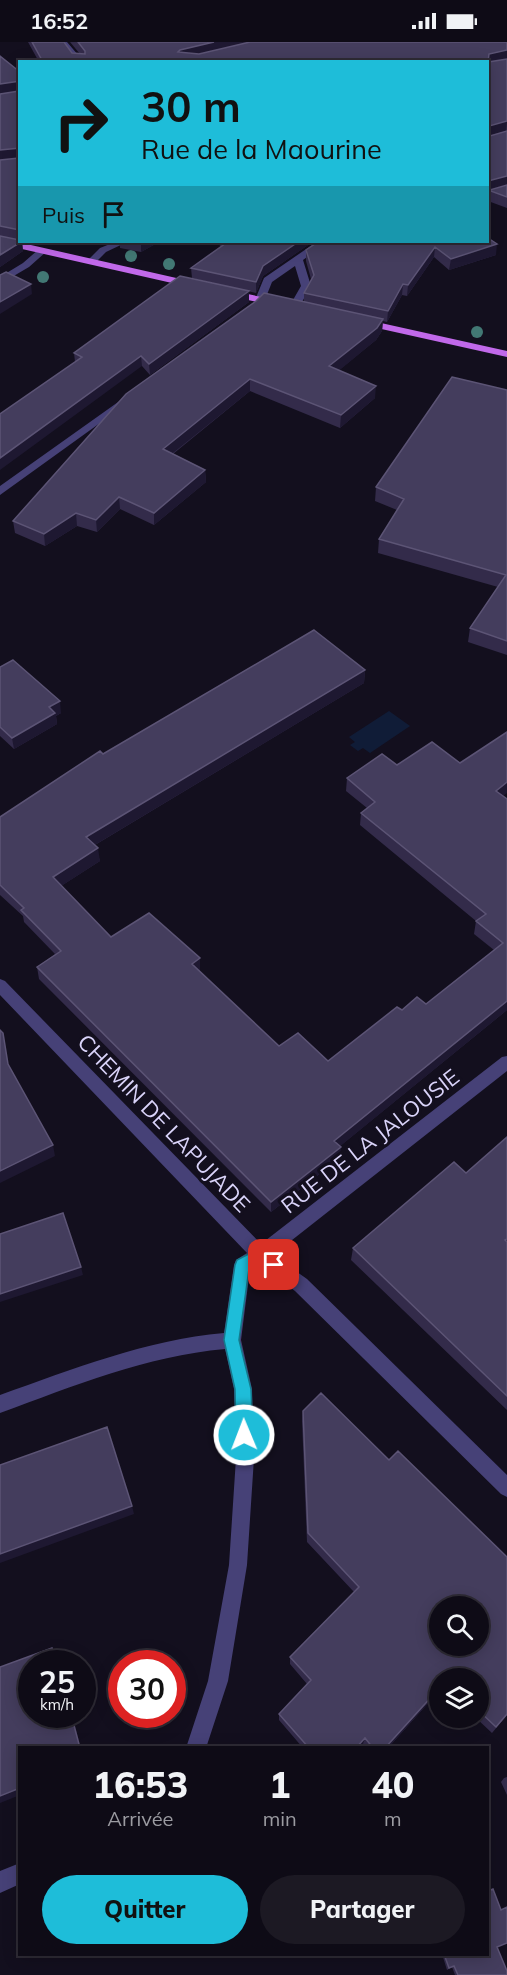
<!DOCTYPE html>
<html lang="fr">
<meta charset="utf-8">
<style>
:root{--surface:#0e0b16;--page:#1c1923;--text:#f1f3f6;--muted:#9b9ba1;--line:#2e2b35;--accent:#1ebdd9}
body{margin:0;font-family:Mulish,sans-serif;background:var(--page);color:var(--text);height:100vh;display:flex;flex-direction:column;font-size:22px;white-space:nowrap}
*{box-sizing:border-box;margin:0}
p{font-size:20px;color:var(--muted)}
.icon{flex:none;width:33px;height:33px;fill:none;stroke:currentColor;stroke-width:2;stroke-linecap:round;stroke-linejoin:round}
.map{position:relative;flex:1;overflow:hidden}
.details{position:absolute;left:18px;top:1704px;width:471px;height:210px;display:flex;flex-direction:column;background:var(--surface);border-radius:0px;box-shadow:0 3px 15px #0003,0 0 0 2px var(--line)}
.details>*{flex:none}
.guide{position:absolute;left:18px;top:18px;width:471px;height:183px;border-radius:0px;box-shadow:0 3px 15px #0003,0 0 0 2px var(--line);background:#1ebdd9;color:#111;overflow:hidden}
.tools{position:absolute;left:429px;top:1554px;display:grid;gap:12px}
.tools a{display:grid;place-items:center;width:60px;height:60px;border-radius:50%;background:var(--surface);box-shadow:0 3px 15px #0003,0 0 0 2px var(--line);font-size:30px}
.speed{position:absolute;left:18px;top:1608px;display:flex;gap:12px;font-size:30px;font-weight:700;text-align:center}
.speed>*{display:grid;place-content:center;width:78px;height:78px;border-radius:50%;background:var(--surface);box-shadow:0 3px 15px #0003,0 0 0 2px var(--line);line-height:1}
.speed small{font-size:15px;font-weight:400}
.speed .limit{border:9px solid #d22;background:#fff;color:#111}
.pin{position:absolute;display:grid;place-items:center;width:51px;height:51px;color:#fff;margin:-26px;border-radius:12px;box-shadow:0 3px 9px #0006}
.me{position:absolute;width:66px;margin:-33px;rotate:359deg;stroke-linejoin:round;filter:drop-shadow(0 0 4px #0008)}
.turn{display:flex;align-items:center;gap:21px;height:126px;padding:0 24px;font-size:27px}
.turn .icon{width:78px;height:78px;stroke-width:2.5}
.turn b{display:block;font-size:42px;line-height:51px}
.then{display:flex;align-items:center;height:57px;padding:0 24px;background:#0003;gap:12px;font-size:22px}
.eta{display:flex;justify-content:space-evenly;align-items:center;height:102px;text-align:center}
.eta b{font-size:36px;font-weight:800;line-height:42px}
.cta{display:flex;gap:12px;margin-top:auto;padding:12px 24px}
.cta a{flex:1;height:69px;border-radius:36px;background:var(--accent);color:#111;font-size:24px;font-weight:800;line-height:69px;text-align:center}
.cta a+a{background:var(--page);color:var(--text)}
.status{display:flex;justify-content:space-between;align-items:center;height:42px;padding:0 30px;background:var(--surface);direction:ltr}
.status svg{height:16px;fill:currentColor}
.map>svg:first-child{display:block}
</style>
<div class="status"><b>16:52</b><svg viewBox="0 0 49 12"><path d="M0 12V9h3v3zM5 12V6h3v6zM10 12V3h3v9zM15 12V0h3v12zM26 1h20v11H26zM47 4h2v5h-2z"/></svg></div>
<div class="map">
<svg width="507" height="1933" viewBox="0 0 507 1933">
<rect width="100%" height="100%" fill="#130f1e"/>
<path fill="#101c37" d="M389,669l21,15 -40,27 -7,-5 -5,3 -8,-6 5,-3 -6,-5z"/>
<g fill="none" stroke-linecap="round" stroke-linejoin="round">
<path fill="#464177" fill-rule="evenodd" d="M323,200h14l-19,7 -15,11 8,26 -13,23 -9,-2 12,-21 -6,-20 -23,16 -8,20h-8l-1,-2 9,-22 48,-33z"/>
<path fill="#464177" fill-rule="evenodd" d="M59,0h8l17,20h-9z
M115,200h12l-21,10 -12,12h-6v-4l12,-12z
M39,207l8,2 -18,16 -29,17v-7l23,-14z
M128,353l4,1v4l-132,95v-9z
M0,937l5,2 256,263 241,-187 5,-1v15l-234,184 34,24 200,196v22l-6,-3 -206,-203 -36,-27 -9,5 -9,71 11,49 2,69 -7,107 -19,116 -22,67h-20l22,-67 21,-116 7,-107 -2,-69 -9,-40c-79,7 -151,37 -225,64v-18c73,-26 146,-55 224,-62l10,-68 2,-5 11,-7 -247,-258z
M20,1821v21l-20,9v-22z"/>
<path fill="#c169ea" fill-rule="evenodd" d="M0,196l194,44 5,3 -5,3 -194,-44z
M229,248l51,11 1,2 -5,3 -51,-11v-4z
M363,277l144,32v6l-148,-33 -1,-2z"/>
</g>
<g fill="#427874">
<circle cx="131" cy="214" r="6"/>
<circle cx="169" cy="222" r="6"/>
<circle cx="43" cy="235" r="6"/>
<circle cx="477" cy="290" r="6"/>
</g>
<path fill="#332b4a" d="M28,0h36l8,11 8,1 -10,-12h437v166l-19,-7v-139h-449z
M0,14l20,16v170h2l1,9 -23,16z
M92,200h18l-6,2z
M120,200h39l-18,10 -21,-4z
M217,200h100l-6,1 -48,33 -7,17 -64,-15 -1,-10 30,-21z
M488,200l8,13 -47,15 -15,-13 -27,39 -5,-1 -15,27 -4,-1 -1,10 -6,9 -37,30 36,28 -35,30 -90,-37 -77,63 32,16 1,12 -52,43 -34,-16 -23,23 -20,-6 -32,20 -30,-13 -2,-12 291,-219v-9l7,-14 -5,-18v-11z
M249,249v11l-99,73 -8,-9 -67,-4 -1,-9z
M507,348v265l-39,-13 2,-14 28,-41 -120,-34 1,-14 18,-29 -22,-9 1,-14z
M0,625l61,46 -5,3 1,8 -43,25 -14,-13z
M365,628l-1,13 -269,162 5,16 -39,25 50,51 89,33 -1,1 80,75 49,15 74,-51 24,-6 68,-54 -20,-16 2,-13 -116,-96 1,-12 6,-5 -21,-17 1,-13 50,-13 106,31 4,3v211l-167,136v12l-69,54 -232,-233 -2,-12 18,-13 -31,-32 -1,-6 -23,-21v-78l103,-63z
M507,1095v273l-156,-150 2,-12 113,-75z
M303,1369l204,304 -15,18 -16,-15h2v-40h-38v31l-9,-9 -43,48h-22l-3,-4 -3,4h-57l-24,-28v-6l28,-30 -17,-20v-7l64,-65 -47,-50 -5,-121z
M448,1676h13l-7,6z
M507,1735v18l-6,-13 3,-4z
M497,1905l10,28h-52l-3,-8 -5,3 -5,-16h46z"/>
<path fill="#1e1831" d="M214,0h42l-76,18 -2,-8 2,-2z
M507,8v10l-19,4 1,-10z
M20,39v11l-20,3v-11z
M507,79l-1,10 -18,5 1,-10z
M20,106v11l-20,2v-11z
M507,134v10l-19,4v-10z
M21,200h1l1,9 -23,16v-12z
M141,200h18l-18,10z
M298,200h19l-6,1 -48,33 -7,17v-11l7,-16z
M497,202l-1,11 -47,15 2,-11z
M435,205l-1,10 -27,39 1,-11z
M31,242l1,10 -32,20v-12z
M403,242l-1,11 -15,27 1,-11z
M249,249v11l-99,73 -1,-11z
M383,277l-1,12 -6,9 -47,39v-13z
M141,314l1,10 -142,104v-12z
M250,337v12l-87,70v-12z
M376,344l-1,12 -35,30 1,-13z
M205,428l1,12 -52,43v-12z
M119,455l1,12 -23,23 -1,-12z
M76,471l1,13 -32,20 -1,-12z
M365,628l-1,13 -276,166 -2,-12z
M60,659l1,12 -5,3 1,8 -43,25 -2,-11 37,-31z
M507,740v11l-13,10 2,-12z
M98,806l2,13 -45,29 -2,-13z
M200,916v12l-8,6v-12z
M507,959v9l-174,142 1,-11z
M53,1103l2,11 -55,27v-12z
M341,1105l-1,11 -69,54v-10z
M81,1225l2,8 -83,27v-8z
M132,1464l2,8 -134,49v-9z
M435,1651l-4,7 -43,48h-3z
M71,1672h1l9,34h-1z
M365,1696l-2,6 -3,4h-4z
M20,1746v7l-20,8v-7z"/>
<path fill="#443d5d" stroke="#5c5475" stroke-width="1.5" fill-rule="evenodd" d="M32,0h32l8,11 13,1v-3l-7,-9h136l-34,8 -2,2 21,2 51,-12h257v8l-18,4 -1,8 19,-3v62l-18,5 -1,5v-69h-445z
M0,14l20,16v9l-20,3z
M20,46v60l-20,2v-56l19,-3z
M507,89v45l-19,5v-47l2,2z
M20,112v76l-20,-4v-66l19,-2z
M507,143v12l-19,-7v-2l2,2z
M0,194l20,4v2h1l-21,13z
M488,196l9,6 -46,15 -16,-12 -27,38 -5,-1 -15,27 -84,-18 10,-18 -8,-25 12,-8h170z
M224,200h74l-35,24 -7,16 -65,-14 35,-25z
M6,230l25,12 -31,18v-27z
M180,234l69,15 -100,73 -8,-8 -141,102v-44l82,-57 -8,-4z
M264,251l119,26 -6,9 -48,38 47,20 -35,29 -91,-36 -87,70 42,21 -51,43 -35,-16 -23,23 -20,-7 -32,21 -31,-13 113,-127 130,-93z
M452,335l55,13v251l-37,-13 36,-53 -127,-36 25,-40 -28,-12z
M314,588l51,40 -279,167 12,11 -45,29 58,60 38,-24 51,45 -8,6 87,82 19,-13 30,28 69,-54 5,3 15,-13 9,7 77,-61 -27,-22 10,-7 -125,-101 14,-11 -28,-24 35,-24 15,11 35,-23 28,21 47,-31v50l-11,9 11,8v202l-173,140 7,6 -70,55 -234,-235 24,-16 -40,-41 3,-2 -24,-23v-68l100,-66 3,3z
M13,618l47,41 -11,6 6,6 -43,25 -12,-11v-60z
M0,988l3,3 5,31 45,81 -53,26z
M507,1095v102l-2,1 2,2v154l-154,-148 101,-86 12,11z
M63,1171l18,54 -81,27v-60z
M321,1351l68,67 9,-9 109,106v157l-11,13 -18,-17v-32h-38v21l-5,-6 -50,55h-12l-8,-10 -9,10h-47l-30,-34 32,-34 -21,-23 69,-70 -51,-54 -5,-122zM440,1564h38v40h-38z
M107,1385l25,79 -132,48v-89z
M52,1606l5,16h-25v50h39l9,34h-60v40l-20,8v-129z
M493,1847l8,21 6,-3v36l-10,4 10,24v4h-49l-4,-9 -5,2 -5,-14h44v-63z"/>
<path fill="#1ebdd9" stroke="#147b8d" stroke-width="1.5" d="M260,1206l19,12 2,5 -2,5 -5,2 -15,-9 -10,6 -10,71 12,49 2,46 -3,5 -6,3 -5,-3 -3,-5 -1,-46 -11,-49 11,-75 2,-5z"/>
<g text-anchor="middle" stroke-width="6" stroke-linejoin="round" paint-order="stroke">
<g font-size="22" fill="#d9d3f9" stroke="#130f1e">
<text transform="translate(164 1081) rotate(46)" y="8">CHEMIN DE LAPUJADE</text>
<text transform="translate(370 1099) rotate(-38)" y="8">RUE DE LA JALOUSIE</text>
</g>
</g>
</svg>
<div class="tools">
<a><svg class="icon" aria-label="search" viewBox="0 0 24 24"><circle cx="10" cy="10" r="6"/><path d="M15 15l6 6"/></svg></a>
<a><svg class="icon" aria-label="layers" viewBox="0 0 24 24"><path d="M12 4l9 5-9 5-9-5zM3 14l9 5 9-5"/></svg></a>
</div>
<div class="speed"><div>25<small>km/h</small></div><div class="limit">30</div></div>
<div class="pin" style="left:274px;top:1223px;background:#d93025"><svg class="icon" aria-label="arrive" viewBox="0 0 24 24"><path d="M6 21V4h12l-3 4 3 4H6"/></svg></div>
<svg class="me" style="left:244px;top:1393px" viewBox="-20 -20 40 40"><circle r="17" fill="#1ebdd9" stroke="#fff" stroke-width="3"/><path d="M0-11L8 9 0 5-8 9z" fill="#fff"/></svg>
<div class="guide">
<div class="turn"><svg class="icon" aria-label="right" viewBox="0 0 24 24"><path d="M7 20v-9h11M14 6l5 5-5 5"/></svg><div><b>30 m</b>Rue de la Maourine</div></div>
<div class="then">Puis<svg class="icon" aria-label="arrive" viewBox="0 0 24 24"><path d="M6 21V4h12l-3 4 3 4H6"/></svg></div>
</div>
<section class="details">
<div class="eta">
<div><b>16:53</b><p>Arrivée</p></div>
<div><b>1</b><p>min</p></div>
<div><b>40</b><p>m</p></div>
</div>
<div class="cta"><a>Quitter</a><a>Partager</a></div>
</section>
</div>
